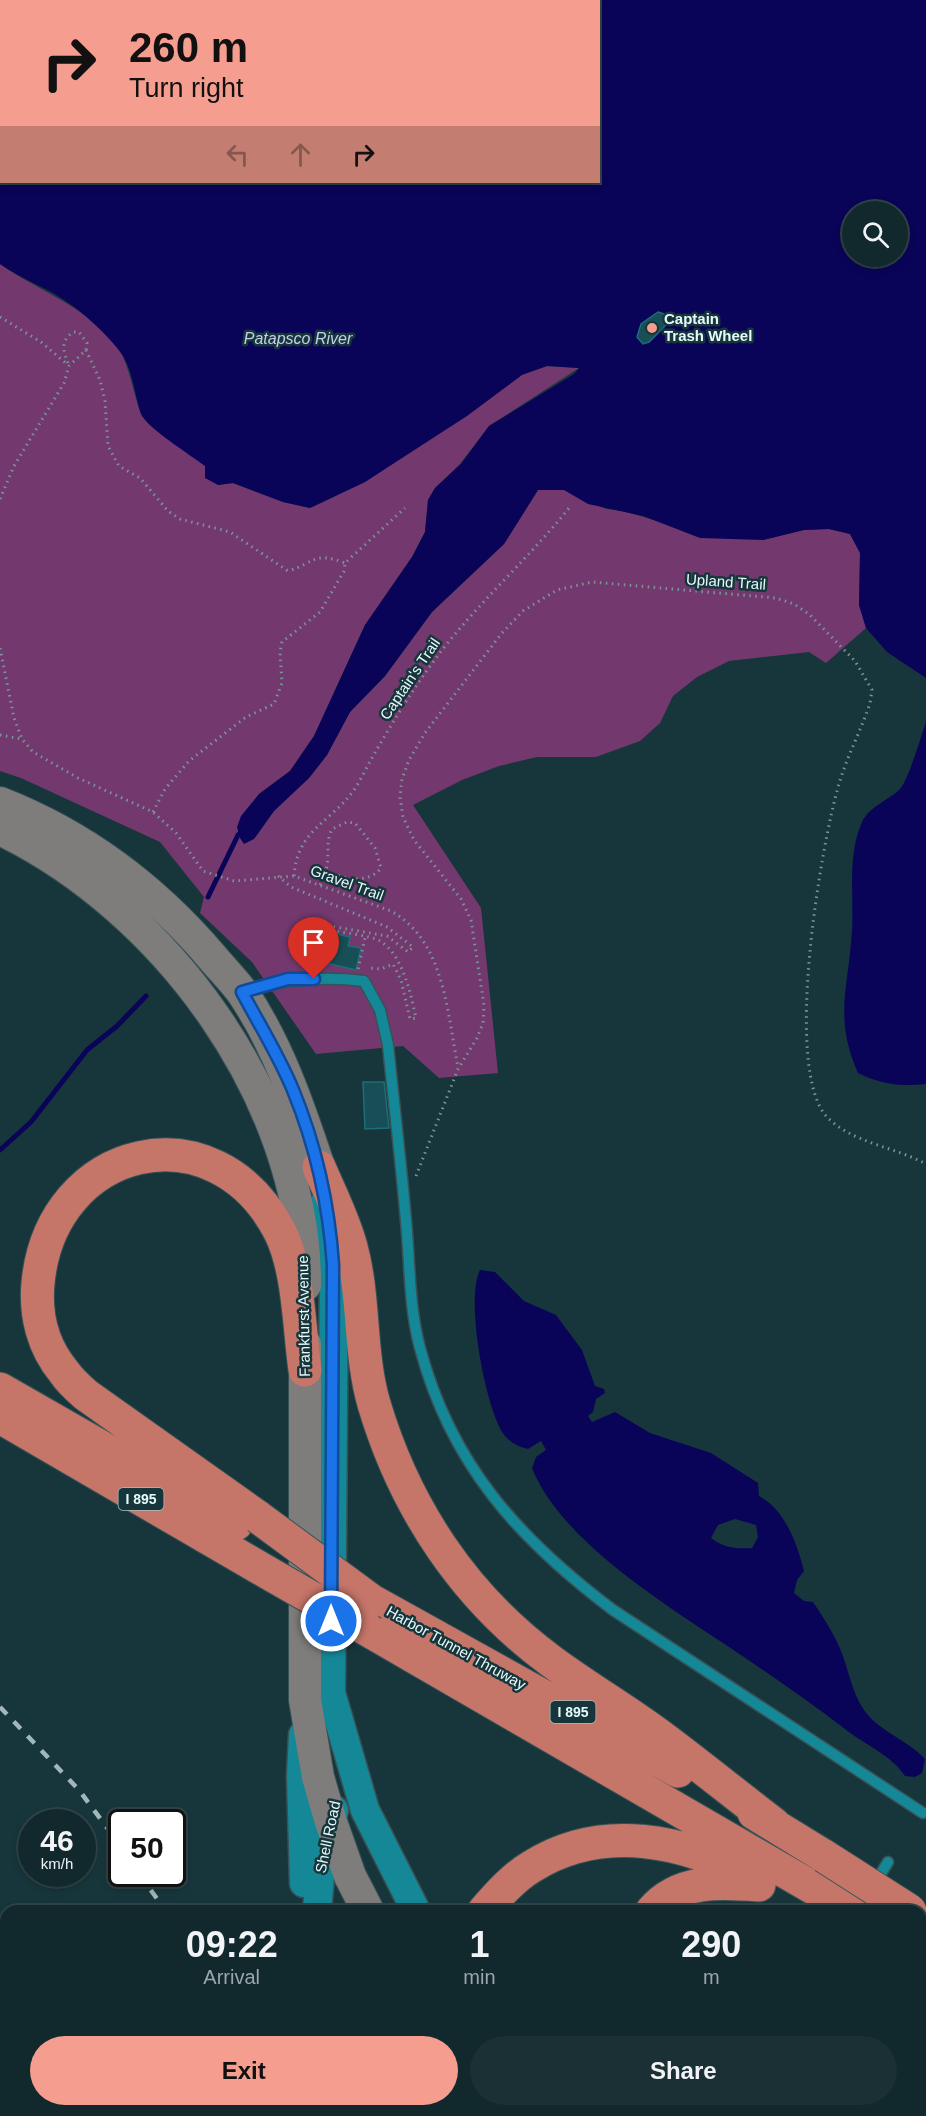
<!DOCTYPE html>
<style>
:root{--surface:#11282c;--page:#1a3034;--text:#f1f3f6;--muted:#9ca6a9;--line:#304448;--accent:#f59d8e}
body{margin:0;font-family:Arial,sans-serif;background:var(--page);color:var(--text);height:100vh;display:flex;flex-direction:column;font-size:22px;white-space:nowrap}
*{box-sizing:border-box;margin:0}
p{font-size:20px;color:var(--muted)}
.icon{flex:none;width:33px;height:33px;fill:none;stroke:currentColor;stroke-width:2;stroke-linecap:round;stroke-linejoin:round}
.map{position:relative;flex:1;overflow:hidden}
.details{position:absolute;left:0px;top:1905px;width:927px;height:212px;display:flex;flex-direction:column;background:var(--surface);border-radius:18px 18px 0 0;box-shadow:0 3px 9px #0003,0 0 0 2px var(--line)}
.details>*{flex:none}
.hud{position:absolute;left:0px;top:0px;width:600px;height:183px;box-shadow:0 3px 9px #0003,0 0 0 2px var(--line);background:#f59d8e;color:#111;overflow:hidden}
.buttons{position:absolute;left:842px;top:201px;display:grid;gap:12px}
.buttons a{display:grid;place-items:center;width:66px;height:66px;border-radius:50%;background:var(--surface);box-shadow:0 3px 9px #0003,0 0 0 2px var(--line);font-size:30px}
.speed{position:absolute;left:18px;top:1809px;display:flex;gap:12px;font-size:30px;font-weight:700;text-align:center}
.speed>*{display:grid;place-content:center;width:78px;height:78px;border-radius:50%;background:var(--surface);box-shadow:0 3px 9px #0003,0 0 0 2px var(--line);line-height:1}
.speed small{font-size:15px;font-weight:400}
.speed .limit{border:3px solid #111;border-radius:9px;background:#fff;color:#111}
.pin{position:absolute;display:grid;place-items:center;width:51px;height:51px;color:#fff;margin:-62px -26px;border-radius:50% 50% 50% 0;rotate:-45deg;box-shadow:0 0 6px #0007}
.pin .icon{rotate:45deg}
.me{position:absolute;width:66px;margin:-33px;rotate:0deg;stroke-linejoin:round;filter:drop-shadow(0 0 4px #0008)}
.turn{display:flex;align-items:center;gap:21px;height:126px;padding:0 30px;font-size:27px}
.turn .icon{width:78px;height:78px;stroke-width:2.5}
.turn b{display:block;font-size:42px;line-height:51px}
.lanes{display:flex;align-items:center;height:57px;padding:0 30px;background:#0003;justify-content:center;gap:30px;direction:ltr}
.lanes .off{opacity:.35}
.eta{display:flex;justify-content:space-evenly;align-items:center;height:102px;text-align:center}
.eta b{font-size:36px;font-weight:800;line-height:42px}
.action{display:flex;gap:12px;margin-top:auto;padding:12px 30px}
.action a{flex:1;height:69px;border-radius:36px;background:var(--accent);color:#111;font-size:24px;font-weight:800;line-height:69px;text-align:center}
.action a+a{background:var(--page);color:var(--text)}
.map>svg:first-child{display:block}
</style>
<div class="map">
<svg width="926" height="2116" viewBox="0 0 926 2116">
<rect width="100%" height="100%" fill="#17363b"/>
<path fill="#73396f" d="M0,264c41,29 93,44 121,89 9,15 16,56 22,64 17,20 44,30 62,48 5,6 9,14 13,20l15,-2 50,19 27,6 55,-26 157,-108 25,-8 32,2 -90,58 -29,38 -25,24 -7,12 -3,32 -13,25 -47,68 -51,111 -24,35 -31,23 -5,45 20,-28 35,-33 18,-23 23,-43 35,-36 47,-64 72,-68 34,-54h26l42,19 17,2 38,11 102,18 41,-10 25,-1 21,5 10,19 -1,52 7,23 -40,35 -17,-11 -80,9 -32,16 -24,19 -13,27 -20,18 -44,16h-59l-38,9 -37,14 -49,25 68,103 17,165 -59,5 -36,-32 -87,8 -64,-92 -52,-49 4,-16 -44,-55 -139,-64 -21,-7z"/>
<path fill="#0a0458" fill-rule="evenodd" d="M0,0h926v678l-39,-26 -21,-24 -7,-23 1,-52 -10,-19 -21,-5 -25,1 -41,10 -63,-2 -57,-22 -55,-12 -24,-14h-26l-34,54 -72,68 -47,64 -35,36 -23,43 -18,23 -35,33 -20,28 -10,5 -4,-6 -3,-11 4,-11 18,-22 31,-23 24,-35 51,-111 47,-68 13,-25 3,-32 7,-12 26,-24 28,-38 85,-52 5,-6 -32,-2 -25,9 -55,41 -102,66 -55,26 -27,-6 -50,-19 -15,2 -13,-7v-12c-13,-10 -58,-38 -64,-52 -7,-21 -8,-47 -23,-65 -15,-18 -34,-36 -54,-49 -20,-14 -43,-21 -64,-36zM2,2h596v180h-596zM852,212h45v44h-45z
M926,722v362c-24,3 -46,0 -68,-11 -25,-57 -9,-86 -6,-143 2,-35 -5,-74 10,-108 8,-16 25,-21 37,-32 9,-8 22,-54 27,-68z
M480,1270l15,2 29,29 32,14 26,35 13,36 9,3 1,4 -9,6 -3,13 -5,4 4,6 23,-10 35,21 61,20 47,30 1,13c26,14 38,47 45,75l-7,9 -3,13 10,8 9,1c12,18 24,36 31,57 6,18 9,34 20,51 14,21 44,30 61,49l-3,14 -7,4 -10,-1c-15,-22 -40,-31 -60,-47 -38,-29 -77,-56 -116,-82 -64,-43 -168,-106 -197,-179l4,-11 10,-7 -5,-9 -13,8c-11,-2 -20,-8 -26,-17 -17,-29 -37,-132 -22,-162zM735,1519l21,6 2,12 -6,11c-16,1 -28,0 -41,-10l7,-13z"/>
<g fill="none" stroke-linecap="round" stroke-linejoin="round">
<path stroke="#0a0458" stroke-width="5" d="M208,897l30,-62 5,-5
M0,1150l31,-28 56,-72 30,-24 29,-30"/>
</g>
<path fill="#184f57" stroke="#1d6d7a" stroke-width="1.5" d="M658,312l6,2 5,8 -20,20 -6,2 -6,-7 4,-13z
M316,929l34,8 -2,9 13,2 -5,22 -47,-11z
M363,1082h21l5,46 -24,1z"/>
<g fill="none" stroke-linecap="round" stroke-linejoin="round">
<defs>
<path id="service" d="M246,990c40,-11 78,-14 118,-9l16,29 8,35c6,59 13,117 18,176 4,42 3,87 14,127 31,117 99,191 193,262l310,203
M874,1885l14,-23
M921,2053l5,3
M421,2116l2,-6
M544,2116l2,-6"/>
<path id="secondary" d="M325,1202l9,63 -3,428 34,117 51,101
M303,1735l-2,41 3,107
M317,1911l5,-58 12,-43
M308,2110v6
M587,2110l10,6
M640,2110l10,6"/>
<path id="primary" d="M0,803c84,33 154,86 212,154 10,12 21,23 30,35 36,53 57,115 77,175
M0,829c165,79 305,269 305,456
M305,1344v356l13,77 13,45 19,54 18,35"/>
<path id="motorway" d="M319,1167c11,26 25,53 32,80 14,51 8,106 23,157 31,104 90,193 177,257 35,26 73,48 108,74 39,29 77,60 115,89
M0,1389l236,135
M0,1417l258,150
M258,1517l-172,-122c-8,-7 -16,-14 -22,-23 -21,-25 -29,-57 -26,-89 13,-139 177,-178 242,-51 19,38 19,96 25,138
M372,1601l306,170
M373,1633l480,278
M754,1813l70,43
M484,1911c14,-16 29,-33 47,-44 71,-45 155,-27 224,12
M652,1911c27,-32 69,-29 107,-26
M921,1962l5,3
M669,2110l6,6
M394,2116l1,-6"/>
</defs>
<use href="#service" stroke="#375256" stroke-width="13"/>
<use href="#secondary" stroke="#375256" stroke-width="31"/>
<use href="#primary" stroke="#375256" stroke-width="34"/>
<use href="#motorway" stroke="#375256" stroke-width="35"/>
<path stroke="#7b9498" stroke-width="3" stroke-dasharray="1.5 4.5" stroke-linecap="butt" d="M0,317l41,25 27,23
M86,350l14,30 5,21 3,45 11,20 21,12 28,33 12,8 50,13 58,39c27,-8 25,-20 57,-8
M0,499l14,-33 50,-83 5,-17 17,-16 1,-7 -8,-11h-6c-14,10 -9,20 -4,34
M0,648l14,70 8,21 11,13 45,26 75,34 23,21 27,38 31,10 60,-5 97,35c54,30 56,102 67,156
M0,735l22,4
M153,812l12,-23 24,-28 57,-44 28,-13 8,-21 -2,-31 2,-10 38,-30 24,-41 1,-8 60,-55
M278,876l13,11 96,40 26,20 -5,5 -21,-16 -57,-10 -1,4c13,3 41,5 51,11 23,14 31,54 36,77l-6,1 -9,-39 -8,-16 -12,5 -12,-1
M294,876c3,-46 37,-54 60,-86 7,-10 12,-22 18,-32 20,-35 42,-71 67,-104 40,-52 89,-95 130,-146
M320,885c14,-25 3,-38 12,-56l15,-7 8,1 20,25 6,20c-13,17 -38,10 -54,4
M358,969l7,-31
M416,1176l42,-107 19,-31 6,-15 1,-18 -13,-85 -10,-21 -47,-59 -11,-23 -3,-20 2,-18 7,-19 16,-27 77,-100 21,-22 34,-21 35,-8 184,16 18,6 15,10 46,47 17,29 -2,13c-9,28 -23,53 -31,81 -18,60 -57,289 -11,334 25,25 67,29 98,46"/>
<use href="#service" stroke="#158898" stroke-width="10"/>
<use href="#secondary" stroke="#158898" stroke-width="28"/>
<use href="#primary" stroke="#7f7d7c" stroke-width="32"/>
<use href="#motorway" stroke="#c67569" stroke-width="33"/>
<path stroke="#a1b7bb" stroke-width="4.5" stroke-dasharray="10 10" stroke-linecap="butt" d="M0,1707l79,83 43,58
M139,1874l27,37
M254,2110l2,6
M322,2110l7,6"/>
<defs>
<path id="motorway-bridge" d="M258,1517l114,84
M258,1567l115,66
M824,1856l86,55"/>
</defs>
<use href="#motorway-bridge" stroke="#375256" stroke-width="35" stroke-linecap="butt"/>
<use href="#motorway-bridge" stroke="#c67569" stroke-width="33"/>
</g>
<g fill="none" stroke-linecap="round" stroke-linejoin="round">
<defs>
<path id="route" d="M314,979h-26l-46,13c17,32 37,64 51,98 23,56 36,116 40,175l-2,356"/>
</defs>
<use href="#route" stroke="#114b97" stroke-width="15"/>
<use href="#route" stroke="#1a73e8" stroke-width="10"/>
</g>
<circle fill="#f59d8e" stroke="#17363b" stroke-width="2" cx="652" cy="328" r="6"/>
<g text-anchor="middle" stroke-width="5" stroke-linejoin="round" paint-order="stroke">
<g fill="#17363b" stroke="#a9bec2" stroke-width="1.5">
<rect x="118.5" y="1488" width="45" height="22" rx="4.5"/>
<rect x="550.5" y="1701" width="45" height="22" rx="4.5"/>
</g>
<g font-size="14" font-weight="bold" fill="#e7f9fc">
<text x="141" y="1504">I 895</text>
<text x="573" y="1717">I 895</text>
</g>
<g font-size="15" font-weight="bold" fill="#e7f9fc" stroke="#17363b" text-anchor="start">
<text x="664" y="324">Captain<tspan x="664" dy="17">Trash Wheel</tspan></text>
</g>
<g font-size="15" fill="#e7f9fc" stroke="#17363b">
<text transform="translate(726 582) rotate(4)" y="5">Upland Trail</text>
<text transform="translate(410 679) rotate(-56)" y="5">Captain's Trail</text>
<text transform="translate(347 883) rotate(20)" y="5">Gravel Trail</text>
<text transform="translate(304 1316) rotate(-91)" y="5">Frankfurst Avenue</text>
<text transform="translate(456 1648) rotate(29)" y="5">Harbor Tunnel Thruway</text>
<text transform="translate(328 1837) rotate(-78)" y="5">Shell Road</text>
</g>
<g font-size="16" font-style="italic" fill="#c4ceea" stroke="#17363b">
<text x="298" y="344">Patapsco River</text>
</g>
</g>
</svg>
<div class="buttons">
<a><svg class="icon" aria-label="search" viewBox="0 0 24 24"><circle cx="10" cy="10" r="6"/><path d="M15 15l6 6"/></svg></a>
</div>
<div class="speed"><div>46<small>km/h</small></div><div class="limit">50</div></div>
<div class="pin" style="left:314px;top:979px;background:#d93025"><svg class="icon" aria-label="arrive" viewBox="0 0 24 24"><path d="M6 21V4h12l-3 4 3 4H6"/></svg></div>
<svg class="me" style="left:331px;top:1621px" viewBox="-20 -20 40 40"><circle r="17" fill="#1a73e8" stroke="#fff" stroke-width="3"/><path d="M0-11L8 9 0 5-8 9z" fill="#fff"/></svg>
<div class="hud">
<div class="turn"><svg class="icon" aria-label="right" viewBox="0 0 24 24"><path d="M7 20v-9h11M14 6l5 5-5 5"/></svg><div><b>260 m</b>Turn right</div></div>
<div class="lanes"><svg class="icon off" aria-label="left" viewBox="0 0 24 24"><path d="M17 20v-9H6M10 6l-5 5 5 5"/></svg><svg class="icon off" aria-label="ahead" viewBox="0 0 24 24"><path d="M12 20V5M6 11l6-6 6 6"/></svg><svg class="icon" aria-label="right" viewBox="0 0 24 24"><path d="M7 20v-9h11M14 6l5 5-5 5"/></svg></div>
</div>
<section class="details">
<div class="eta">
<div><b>09:22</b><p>Arrival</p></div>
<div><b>1</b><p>min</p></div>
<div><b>290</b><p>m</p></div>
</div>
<div class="action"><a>Exit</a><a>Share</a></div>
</section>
</div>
